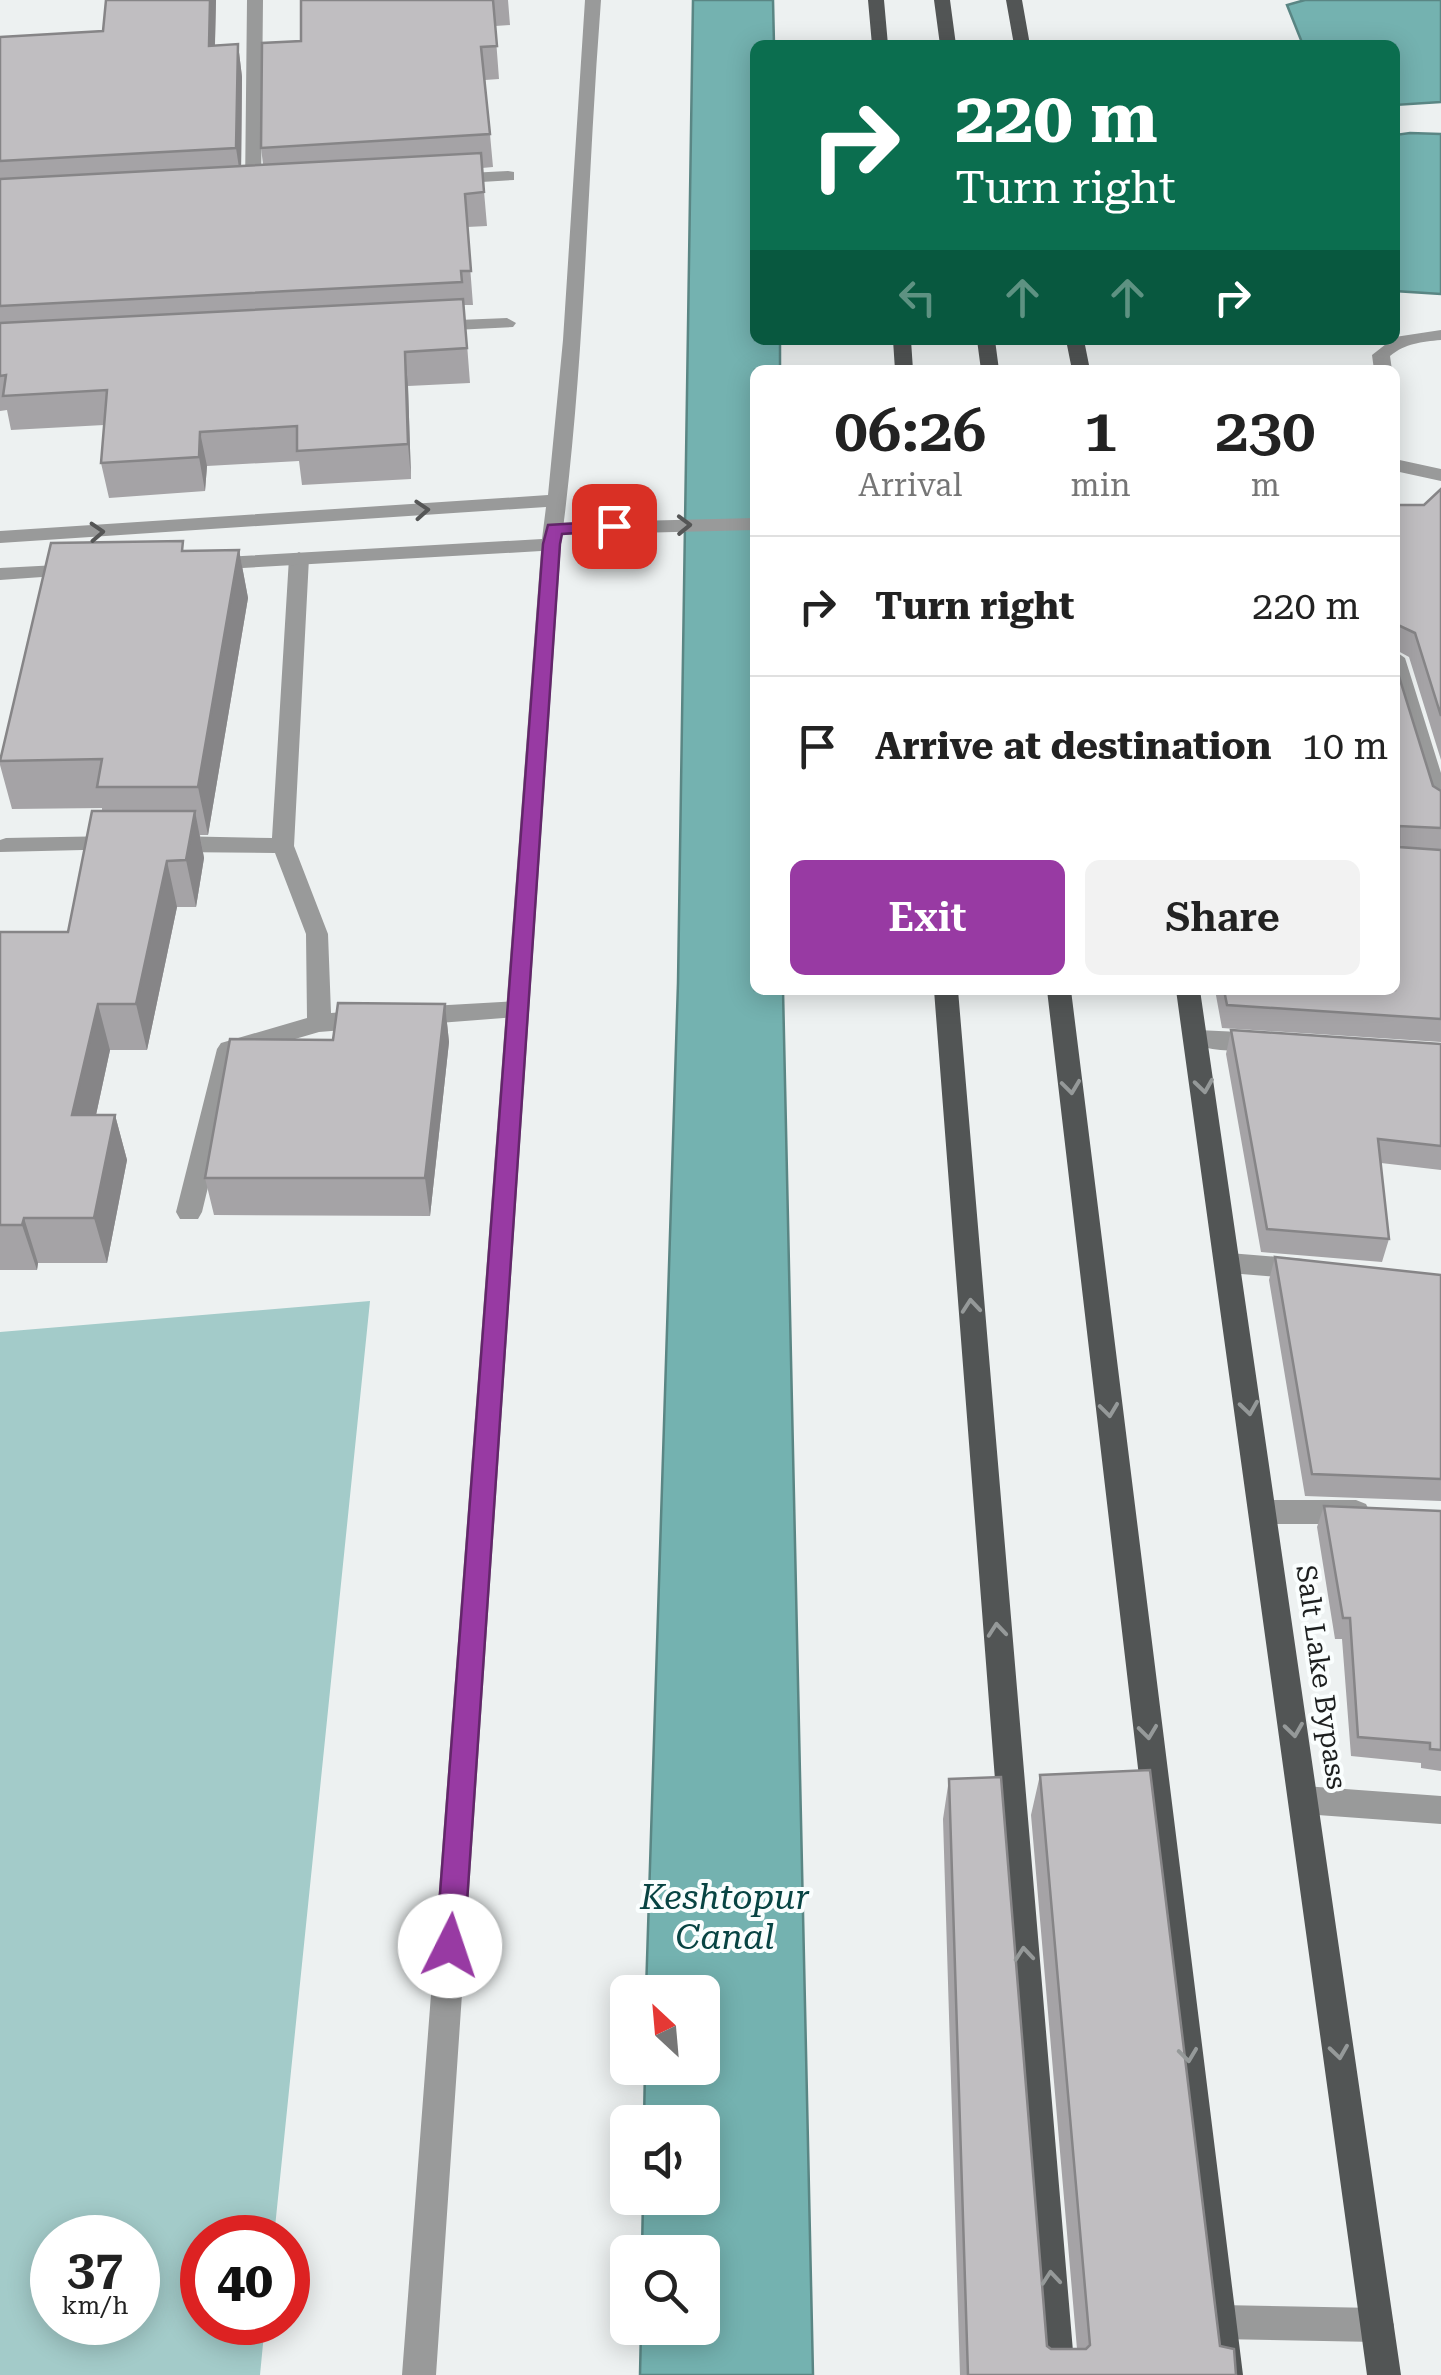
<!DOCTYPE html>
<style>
:root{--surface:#fff;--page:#f2f2f2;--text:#222;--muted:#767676;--line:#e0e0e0;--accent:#983aa3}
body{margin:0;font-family:"Roboto Serif",serif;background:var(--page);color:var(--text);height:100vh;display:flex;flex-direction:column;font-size:38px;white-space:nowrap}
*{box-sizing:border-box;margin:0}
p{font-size:32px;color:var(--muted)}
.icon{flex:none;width:55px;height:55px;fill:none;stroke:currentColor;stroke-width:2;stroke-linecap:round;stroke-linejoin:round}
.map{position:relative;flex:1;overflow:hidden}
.sheet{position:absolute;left:750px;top:365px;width:650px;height:630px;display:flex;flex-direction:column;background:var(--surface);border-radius:15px;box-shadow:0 5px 25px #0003}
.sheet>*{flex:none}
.banner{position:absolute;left:750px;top:40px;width:650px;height:305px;border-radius:15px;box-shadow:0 5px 25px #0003;background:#0b6e4f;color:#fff;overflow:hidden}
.needle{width:65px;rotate:334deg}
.buttons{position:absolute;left:610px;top:1975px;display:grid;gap:20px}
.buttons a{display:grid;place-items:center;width:110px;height:110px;border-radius:15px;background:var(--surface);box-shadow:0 5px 25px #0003;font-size:50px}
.speed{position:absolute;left:30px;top:2215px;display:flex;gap:20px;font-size:50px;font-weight:700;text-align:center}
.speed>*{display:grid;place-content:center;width:130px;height:130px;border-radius:50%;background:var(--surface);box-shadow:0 5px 25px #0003;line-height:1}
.speed small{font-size:25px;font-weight:400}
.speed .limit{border:15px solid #d22;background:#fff;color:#111}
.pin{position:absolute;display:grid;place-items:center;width:85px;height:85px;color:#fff;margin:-42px;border-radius:20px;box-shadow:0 5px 15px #0006}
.me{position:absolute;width:110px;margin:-55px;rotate:4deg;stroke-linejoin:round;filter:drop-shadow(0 0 8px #0008)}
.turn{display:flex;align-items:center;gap:35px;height:210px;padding:0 40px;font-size:45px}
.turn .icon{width:130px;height:130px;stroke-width:2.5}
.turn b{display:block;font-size:70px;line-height:85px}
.lanes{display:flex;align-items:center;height:95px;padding:0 40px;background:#0003;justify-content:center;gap:50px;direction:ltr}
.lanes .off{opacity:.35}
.eta{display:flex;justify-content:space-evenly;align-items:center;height:170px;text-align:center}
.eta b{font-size:60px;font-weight:600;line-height:70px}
.cta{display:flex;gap:20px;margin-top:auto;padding:20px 40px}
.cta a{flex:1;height:115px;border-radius:15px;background:var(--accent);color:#fff;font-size:40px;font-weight:600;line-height:115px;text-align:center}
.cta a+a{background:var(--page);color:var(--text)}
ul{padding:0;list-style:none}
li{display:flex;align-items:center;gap:30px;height:140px;padding:0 40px;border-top:2px solid var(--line)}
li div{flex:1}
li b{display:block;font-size:38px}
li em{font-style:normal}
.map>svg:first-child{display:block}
</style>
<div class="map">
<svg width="1441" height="2375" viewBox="0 0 1441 2375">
<rect width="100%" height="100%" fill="#edf1f1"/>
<path fill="#a3cbc9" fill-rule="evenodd" d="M370,1301l-96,936 -72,1v84l63,1 -5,52h-260v-1043zM52,2238h86v84h-86z"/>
<path fill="#74b2b0" stroke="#5a8684" stroke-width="2.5" d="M693,0h80l1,45h-19v295h25v30h-25v620h28l30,1385h-173l1,-47h61v-76h-60l1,-54h59v-76h-58l1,-54h57v-76h-56l32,-1009z
M1305,0h136v102l-46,3v-60h-92l-16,-40z
M1410,133l31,1v160l-46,-3v-156z"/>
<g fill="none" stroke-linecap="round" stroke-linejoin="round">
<path fill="#999a9a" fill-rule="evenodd" d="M247,0h16l-2,190 -8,5 -8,-5z
M508,171l6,1v8l-65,4 -8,-5 8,-5z
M507,318l9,5 -3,4 -79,4 -9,-5 9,-5z
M1441,330v10c-20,2 -35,3 -51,16l2,14h-18l-2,-15 23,-18z
M299,552l10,6 -15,288 34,88 3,79 37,-3 12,9 -12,9 -49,4 -79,23 -38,157 -4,7h-18l-4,-7 41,-163 4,-6 86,-25 -1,-84 -31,-81 -104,-1 -11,-8 11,-8 101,2 17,-280z
M116,836l8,3 3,5 -3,5 -124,3v-12l6,-2z
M517,1001l12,8 -12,8 -104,8 -12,-9 12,-9z"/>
<path fill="#999a9a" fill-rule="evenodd" d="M1395,459l46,10v12l-46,-10z
M755,518v12l-201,5 -10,-6 10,-6z
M1395,651l10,7 36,115v42l-11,-7 -35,-116z
M1197,1030l65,3 12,9c-11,14 -78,10 -89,-3z
M1229,1253l74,6 9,3 4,7 -4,7 -9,3 -74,-6 -9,-3 -4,-7 4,-7z
M1264,1500h92l10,4 4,8 -4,8 -10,4h-92l-10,-4 -4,-8 4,-8z
M1304,1786l137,10v28l-137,-10 -11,-4 -4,-10 4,-10z
M1220,2305l157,3 12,5 5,12 -5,12 -12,5 -157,-3 -12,-5 -5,-12 5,-12z"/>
<path fill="#999a9a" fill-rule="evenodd" d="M585,0h16c-14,181 -16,365 -40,544l-125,1831h-34l139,-1824 -334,19 -10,-6 10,-6 335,-19 4,-32 -546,36v-12l548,-36 15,-155z
M77,564l10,6 -3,4 -84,6v-12z"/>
<path fill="#525555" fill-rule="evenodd" d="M868,0h16l4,45h-16z
M934,0h16l6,45h-16z
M1006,0h16l8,45h-16z
M893,340h18l2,30h-18z
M977,340h18l4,30h-18z
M1066,340h18l6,30h-18z
M934,990h24l117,1385h-34z
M1047,990h24l172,1385h-34z
M1176,990h24l201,1385h-34z"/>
</g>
<path fill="#a5a3a6" d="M106,0h110l-1,45 23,-1 4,33 -1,89 22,-2 -2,-16 40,-107v-41h207l2,25 -15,1 4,53 -14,1 8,87 -11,1 5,58 -20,1 6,78h-9l6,78 -62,3 3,93 -109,6 -3,-24 -92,5 -2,25 -96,7 -8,-35 3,-38 -93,5 -4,-20 -7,1v-374l103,-6z
M1441,489v271l-32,-103 -11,-6 -1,19 36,116 8,5v251l-219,-14 -7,-38h180v-485h29z
M239,550l9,48 -40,237h-8l4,23 -8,49h-19l-30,143h-37l-14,65h19l12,45 -20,103h-69l-1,7h-37v-338h68l34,-121v-3l-90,1 -12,-44v-9l185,-205z
M445,1004l4,38 -19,174 -216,-1 -9,-37 128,-138z
M1231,1030l210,14v126l-60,-7 8,76 -7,23 -121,-10 -35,-198z
M1275,1257l166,18v226l-136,-5 -36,-216z
M1324,1506l117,5v260l-20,-3v-5l-70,-7 -9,-117h-7l-18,-112z
M1040,1775l180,571 16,29h-276l-17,-556 6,-40 98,567 4,3h26l-46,-534z"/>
<path fill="#868587" d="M210,0h6l-2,78 -5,-32z
M238,44l4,33 -1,104 -5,-33z
M405,352l3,34 3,93 -3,-35z
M200,432l7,34 -2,25 -6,-34z
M239,550l9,48 -40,237 -10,-48z
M195,811l9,47 -8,49 -10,-47z
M167,861l10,46 -30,143 -11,-46z
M98,1004l12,46 -24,111 -14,-46z
M445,1004l4,38 -19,174 -5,-38z
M115,1115l12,45 -20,103 -13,-45z
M24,1218l14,45 -1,7 -15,-45z"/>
<path fill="#c0bec1" stroke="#868587" stroke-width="2.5" d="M106,0h104l-1,46 29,-2 -2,104 -236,13v-124l103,-6z
M301,0h192l4,46 -16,1 9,87 -229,14 1,-105 39,-2z
M481,153l3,39 -19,2 6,77h-10l1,11 -462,24v-127z
M463,299l4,49 -62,4 3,92 -111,7v-25l-97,6 -1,25 -98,6 6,-73 -104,6 3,-21 -6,1v-53z
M1441,489v227l-26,-83 -17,-8 -1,45 36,116 8,5v37l-42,-2v21l42,3v169l-214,-14 -3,-15h171v-485h29z
M183,541l-1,10 57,-1 -41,237h-101l5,-28 -102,2 51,-218z
M92,811h103l-9,49 -19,1 -31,143h-38l-26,111h43l-21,103h-70l-2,7h-22v-293h68z
M338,1003l107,1 -20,174h-220l25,-139 103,1z
M1231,1030l210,14v102l-63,-7 11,100 -122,-10z
M1275,1257l166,18v204l-129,-5z
M1324,1506l117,5v239l-11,-1v-6l-72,-6 -8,-119h-7z
M1150,1770l70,576 14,3 2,26h-268l-19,-596 52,-2 46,569 4,3h35l4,-4 -50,-570z"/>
<defs><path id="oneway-chevron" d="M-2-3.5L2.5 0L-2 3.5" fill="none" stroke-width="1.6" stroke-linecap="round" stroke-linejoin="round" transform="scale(2.5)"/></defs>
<g stroke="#555656">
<use href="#oneway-chevron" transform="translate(422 510) rotate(-4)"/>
<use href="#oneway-chevron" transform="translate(684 525) rotate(-1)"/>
<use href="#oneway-chevron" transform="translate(97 532) rotate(-3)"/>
</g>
<g stroke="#959999">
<use href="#oneway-chevron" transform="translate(1204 1086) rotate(82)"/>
<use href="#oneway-chevron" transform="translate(1071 1087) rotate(83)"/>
<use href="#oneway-chevron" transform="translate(971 1306) rotate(-95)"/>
<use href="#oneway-chevron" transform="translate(1249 1408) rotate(82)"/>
<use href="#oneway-chevron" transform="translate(1109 1410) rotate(83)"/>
<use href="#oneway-chevron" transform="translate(997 1630) rotate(-95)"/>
<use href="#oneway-chevron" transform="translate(1294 1730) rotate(82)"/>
<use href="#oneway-chevron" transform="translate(1148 1732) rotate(83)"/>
<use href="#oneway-chevron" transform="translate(1024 1954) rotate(-95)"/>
<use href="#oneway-chevron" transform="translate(1339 2052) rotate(82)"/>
<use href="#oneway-chevron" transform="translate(1188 2055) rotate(83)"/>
<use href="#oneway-chevron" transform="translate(1051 2278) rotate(-95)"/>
</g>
<path fill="#983aa3" stroke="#63266a" stroke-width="2.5" d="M614,521l9,5 -3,4 -58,4 -2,10 -96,1402 -4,9 -10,4 -10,-4 -4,-9 107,-1402 5,-19z"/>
<g text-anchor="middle" stroke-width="8" stroke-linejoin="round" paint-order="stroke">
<g font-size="28" fill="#1d1f1f" stroke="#fafefe">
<text transform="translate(1322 1677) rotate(82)" y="10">Salt Lake Bypass</text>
</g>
<g font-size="35" font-style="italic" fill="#084443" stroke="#fafefe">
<text x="725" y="1909">Keshtopur<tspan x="725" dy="40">Canal</tspan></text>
</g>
</g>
</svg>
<div class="buttons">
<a><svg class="needle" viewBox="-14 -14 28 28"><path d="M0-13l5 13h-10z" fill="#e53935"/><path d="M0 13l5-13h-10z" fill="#767676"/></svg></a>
<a><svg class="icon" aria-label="sound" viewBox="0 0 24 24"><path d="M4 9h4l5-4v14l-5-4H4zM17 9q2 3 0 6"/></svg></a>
<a><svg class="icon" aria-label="search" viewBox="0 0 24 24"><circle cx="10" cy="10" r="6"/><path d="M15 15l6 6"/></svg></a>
</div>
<div class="speed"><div>37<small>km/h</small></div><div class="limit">40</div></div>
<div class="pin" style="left:614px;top:526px;background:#d93025"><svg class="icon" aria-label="arrive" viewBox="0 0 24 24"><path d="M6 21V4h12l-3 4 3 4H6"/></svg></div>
<svg class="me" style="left:450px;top:1946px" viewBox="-20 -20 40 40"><circle r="19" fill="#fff"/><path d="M0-13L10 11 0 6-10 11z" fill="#983aa3"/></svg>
<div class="banner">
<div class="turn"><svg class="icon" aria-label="right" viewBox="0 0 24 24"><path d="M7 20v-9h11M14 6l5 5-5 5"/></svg><div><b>220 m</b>Turn right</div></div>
<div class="lanes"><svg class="icon off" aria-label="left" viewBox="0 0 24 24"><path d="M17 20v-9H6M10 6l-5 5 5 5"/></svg><svg class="icon off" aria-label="ahead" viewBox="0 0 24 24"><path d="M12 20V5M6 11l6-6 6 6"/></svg><svg class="icon off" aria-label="ahead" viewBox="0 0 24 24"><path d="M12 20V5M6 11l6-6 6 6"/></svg><svg class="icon" aria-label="right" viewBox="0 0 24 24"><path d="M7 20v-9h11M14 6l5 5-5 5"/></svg></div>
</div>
<section class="sheet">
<div class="eta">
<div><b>06:26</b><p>Arrival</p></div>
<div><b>1</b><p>min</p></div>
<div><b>230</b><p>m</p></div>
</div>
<ul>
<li><svg class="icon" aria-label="right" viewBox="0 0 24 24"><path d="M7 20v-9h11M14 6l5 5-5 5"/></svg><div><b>Turn right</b></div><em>220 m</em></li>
<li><svg class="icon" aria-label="arrive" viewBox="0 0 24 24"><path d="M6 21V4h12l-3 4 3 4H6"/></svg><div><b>Arrive at destination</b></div><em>10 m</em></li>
</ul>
<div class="cta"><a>Exit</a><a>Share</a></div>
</section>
</div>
